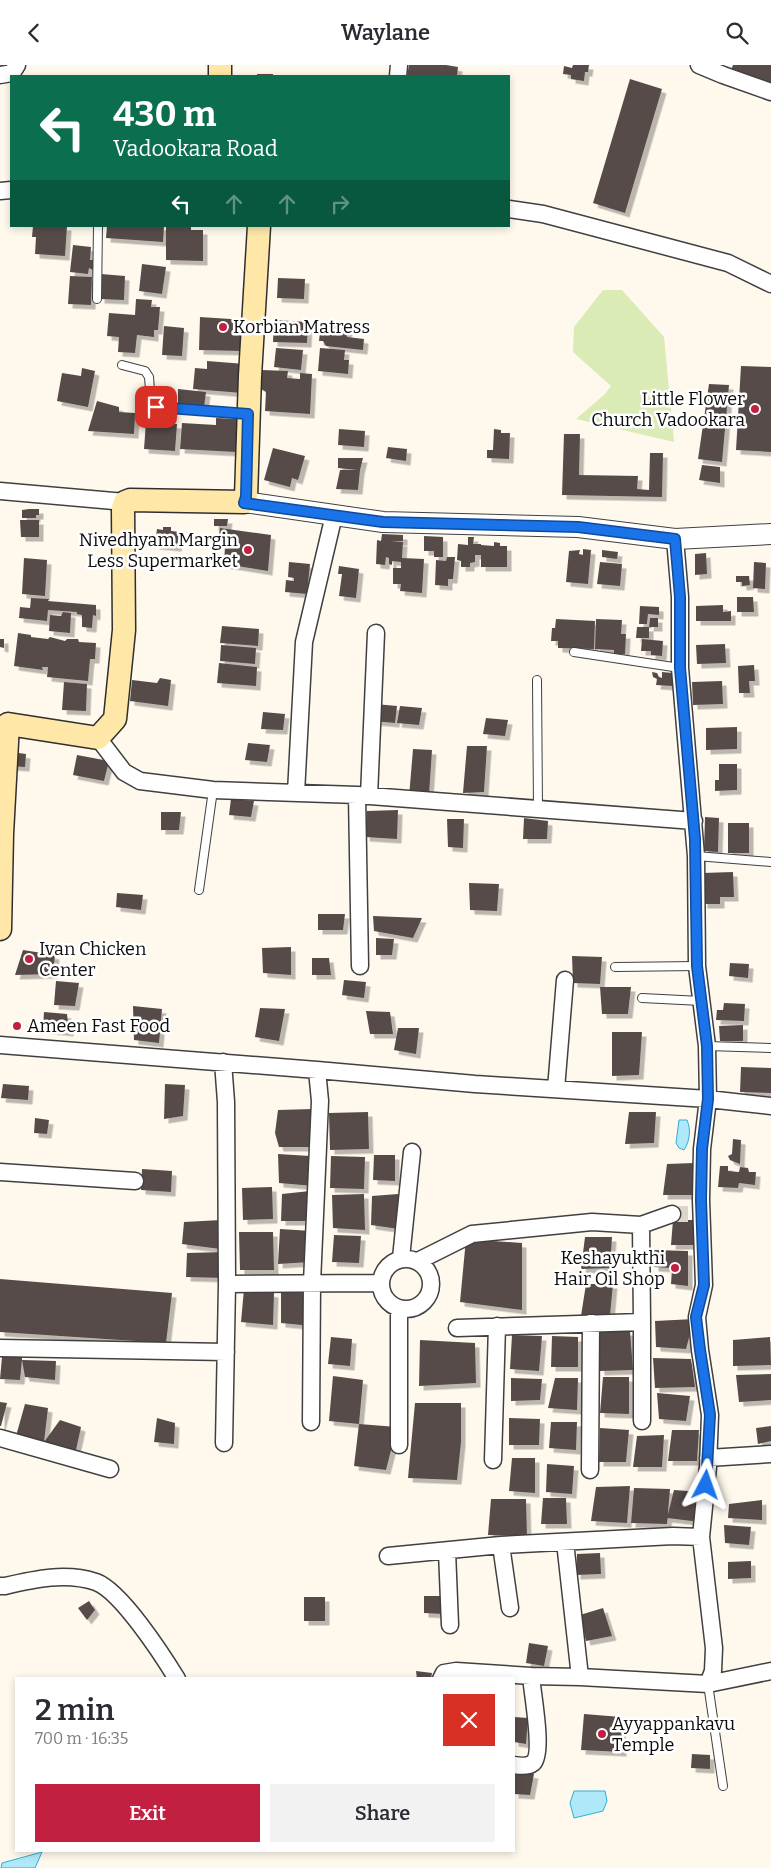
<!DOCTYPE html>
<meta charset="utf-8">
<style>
:root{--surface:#fff;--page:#f2f2f3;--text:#2b2b33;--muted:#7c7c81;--accent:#c31f41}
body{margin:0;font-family:Bitter,serif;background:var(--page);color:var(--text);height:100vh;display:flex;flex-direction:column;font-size:19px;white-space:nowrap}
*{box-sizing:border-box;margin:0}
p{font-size:16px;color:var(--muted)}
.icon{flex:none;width:28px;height:28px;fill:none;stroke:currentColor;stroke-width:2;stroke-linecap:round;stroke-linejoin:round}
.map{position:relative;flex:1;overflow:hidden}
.drawer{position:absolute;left:15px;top:1612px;width:500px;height:175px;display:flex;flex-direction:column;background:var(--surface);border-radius:0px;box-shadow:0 2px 8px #0003}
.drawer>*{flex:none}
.guide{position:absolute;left:10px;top:10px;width:500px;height:152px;border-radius:0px;box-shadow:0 2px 8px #0003;background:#0b6e4f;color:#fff;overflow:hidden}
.pin{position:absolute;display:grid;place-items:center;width:42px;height:42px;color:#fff;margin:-21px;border-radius:10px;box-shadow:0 2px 8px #0006}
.me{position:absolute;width:55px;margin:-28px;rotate:4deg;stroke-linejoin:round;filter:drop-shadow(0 0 4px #0008)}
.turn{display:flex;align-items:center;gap:18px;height:105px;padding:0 20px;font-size:22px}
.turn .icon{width:65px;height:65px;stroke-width:2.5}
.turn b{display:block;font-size:35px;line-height:42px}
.lanes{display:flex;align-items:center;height:48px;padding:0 20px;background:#0003;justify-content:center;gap:25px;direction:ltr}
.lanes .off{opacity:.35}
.round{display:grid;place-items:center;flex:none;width:52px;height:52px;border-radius:0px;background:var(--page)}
.head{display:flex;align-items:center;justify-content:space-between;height:85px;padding:0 20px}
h1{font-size:30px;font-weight:600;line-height:38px}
.button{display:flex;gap:10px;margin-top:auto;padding:10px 20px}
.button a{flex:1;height:58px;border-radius:0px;background:var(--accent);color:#fff;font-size:20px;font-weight:600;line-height:58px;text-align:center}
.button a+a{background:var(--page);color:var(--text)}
header{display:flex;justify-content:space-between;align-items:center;height:65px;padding:0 20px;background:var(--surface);font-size:22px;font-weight:600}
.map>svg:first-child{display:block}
</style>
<header><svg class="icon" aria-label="back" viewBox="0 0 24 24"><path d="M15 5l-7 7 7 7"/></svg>Waylane<svg class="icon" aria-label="search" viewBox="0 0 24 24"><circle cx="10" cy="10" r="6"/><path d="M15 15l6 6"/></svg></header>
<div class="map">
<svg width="771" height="1803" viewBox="0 0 771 1803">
<defs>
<filter id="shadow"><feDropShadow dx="4.5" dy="4.5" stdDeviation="0" flood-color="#0004"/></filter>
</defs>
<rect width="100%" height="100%" fill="#fff9ed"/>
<path fill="#daebb5" d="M603,225h19l42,47 10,105 -98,-23 29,-25 6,-8 -38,-34 1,-25z"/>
<path fill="#afe9f9" stroke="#33add3" d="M679,1055h8c4,9 3,21 -3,30l-5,-2 -3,-5z
M574,1726h31l2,10 -4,10 -29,7 -4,-15z
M42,1787l-7,16h-34l1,-5z"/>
<path fill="#564c49" filter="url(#shadow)" d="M409,0h37l12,2 -1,9h-50z
M573,0h16l-1,7h-3l-1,9 -13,-2v-4l-8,-1 1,-8 8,2z
M733,0h38v25l-42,-15z
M257,9h16v2h-16z
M630,14l32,10 -37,124 -32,-10z
M33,161h34l-2,30 -30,-2 1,-17h-4z
M107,161h57l-1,16 -57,-4z
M166,161h25v4h12v31l-37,-1z
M73,180l18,2 -1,13h4l-1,10 -4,-2 -1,6 -18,-2z
M142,199l24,3 -4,27 -23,-3z
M101,209l24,2 -1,24 -24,-1z
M70,211l22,1 -1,28 -23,-1z
M278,213l27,1 -1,20 -27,-1z
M136,234l16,1 -1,7h9l-2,23h-4v7l-17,-2 -2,18 -17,-1 1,-15 -12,-1 2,-23 26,2z
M200,252l46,3 -5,31 -42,-1z
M274,255l34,2 -1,21 -34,-1z
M321,258l27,3 -1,11 17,2 -1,11 -37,-4 -3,-5h-4z
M164,261l20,2 -2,28 -20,-1z
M276,283l27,2 -2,20 -27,-3z
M320,283l25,2 -1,10h5l-1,14 -30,-3z
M207,296l38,3 -3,29 -49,-4 2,-21 12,1z
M741,301l30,1v85l-35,-2z
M82,303l13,3 -7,36 -31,-6 5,-28 19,3z
M262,305l26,1 -1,7 13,1v-6l12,1 -2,40 -45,-3 1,-19 -5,-3z
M709,319l20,1 -7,77 -24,-3z
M178,324l28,3 -2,15 -26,-2z
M97,336l22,6v5l16,1 -1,21 -46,-3z
M216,353l21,1 -1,33 -56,-3 2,-26 34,2z
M146,357l31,2 -2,27 -31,-2z
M339,364l26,2 -1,16 -26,-2z
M494,364l7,1v3h9l-1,26 -22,-1v-8h6z
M564,369h16l-1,41 59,1 -1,13 12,1 1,-37h13l-1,44 -100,-2z
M388,382l19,2 -1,12 -20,-3z
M273,383l32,8 -7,24 -6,-2 -2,9 -26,-7z
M338,393h25l-3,12 -2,20 -22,-1 4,-19h17l-19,-2z
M702,400l18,2v16l-21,-3z
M29,444h10v6h-3v3h-14v-8z
M214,454h14l-1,7h-13z
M20,455h19v17h-18z
M163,462h8v4l8,1 -2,15 -22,-2 2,-16 6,1z
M220,463l51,7 -3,36 -44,-7 2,-35 -1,7 -6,-1z
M382,469l21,1v6h-12l12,1 -1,16 22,1 -2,34 -22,-2 1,-7h-8v-16h8v-6l-9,-1v4l-3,-1v-6l-3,-1 -1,8 -9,-1 1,-24 4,1z
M424,471l19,1v20h-9v-6h-10z
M468,472h6l-1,7h8v1l13,1v-4l6,1v3h7v21h-26v-12h-6v7l-5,1v4h-9v-6l-4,-1 1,-16 10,1z
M583,484l8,1 -3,34 -22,-2 3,-31 11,-1 -1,4 4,1z
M602,485l16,2 -1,7 -15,-2z
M706,488l1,21 -12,1v-21z
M447,492h8l-2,22h-5v7l-13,-1 1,-25 10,1z
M24,493l23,2 -2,36 -23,-2z
M289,497l21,2 -3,30 -22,-2 1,-12 8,1v-3l-6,-1z
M600,497l22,2 -2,22 -23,-2z
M754,497l12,1 -1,26 -12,-1z
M339,501l20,3 -3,29 -17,-2 3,-22h-4z
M736,511h13l1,9 -8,1v-4h-6z
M737,532h16l1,15h-17z
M31,533l18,1 -1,2 48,4v11l-3,-1 -1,13 -10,-1v-12l-5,-1v-2l-29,-2 -1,11 -28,-3 1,-11 10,1z
M723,540v7l8,-1v10h-35v-15z
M640,541l19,1v8l-11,-1 -1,10h-8z
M63,547l8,1 -1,20 -21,-2 1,-16 11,1z
M650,553h8v9h-9z
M556,554l39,2 -1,28 -36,-1v-7h-7l1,-13h3z
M596,554l26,1 -1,14h5l-1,20h-11v-4l-19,-1z
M222,561l37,3 -1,17 -38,-3z
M637,562h12v11h-13z
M18,568l13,2v2l17,2 2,-2 15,4 2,-2h11l1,3 17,1 -1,16h-5l-2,22 -41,-4 1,-10h-6l1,3 -29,-4z
M0,574h4v9l-4,-1z
M642,574l21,2 -1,15 -11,-1v-4h-10z
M725,579l1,19 -29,1 -1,-19z
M221,580l35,3 -1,16 -35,-3z
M219,598l38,4 -1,19 -39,-3z
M754,600l1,16h-6l1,12h-11l-1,-27z
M652,607l5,1 2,4 3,1v-6l11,1 -1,13 -16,-1 1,-6 -4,-2z
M160,613l11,2 -3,26 -38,-5 2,-21 25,3z
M722,616l1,23 -30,1 -1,-23z
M64,617l23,2 -1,27 -24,-1z
M375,639l22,2 -2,17 -22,-2z
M400,641l22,2 -3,17 -22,-2z
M263,647l22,2 -2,16 -22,-1z
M486,653l22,2 -3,16 -22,-2z
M737,662v22l-31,1v-22z
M248,678l22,2 -3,17 -22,-2z
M467,681h20l-3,46 -21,1z
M413,684l19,1 -3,45 -20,2z
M11,687l15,2 -1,13 -15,-1z
M77,690l32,6 -5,20 -31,-6z
M719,699h18v26l-22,1v-11h4z
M231,734l23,2 -3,16 -22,-2z
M398,745l-1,29 -32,-2 2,-26z
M161,747h20l-2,18h-18z
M705,752l14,1 -1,34 -14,-1z
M524,753l24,3 -1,18h-24z
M447,754h17l-1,29 -15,-1z
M728,758h21v30h-21z
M733,807l1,25h-14v7h-17l-1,-31z
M469,818l30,1 -2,27 -27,-1z
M117,828l26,2 -2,15 -25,-3z
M318,849h27l-2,16h-25z
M373,851l49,2 -9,20 -39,-7z
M376,873l18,1 -2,16h-16z
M291,882v28l-28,-2 -1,-25z
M23,885l32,5 -2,19 -38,1z
M572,891l30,1 -2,27 -27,-1z
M312,893h17l2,17h-19z
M730,898l19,1 -1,14 -19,-2z
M344,915l22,2 -2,16 -22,-3z
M56,916l23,2 -4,23 -21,-1z
M600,922h31l-3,27h-26z
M724,938l21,1 -1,17 -28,-1 1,-10h6z
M133,941l29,3 -3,34 -25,-3z
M260,943l25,1 -6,32 -24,-4z
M366,946l24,1 3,22h-23z
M44,947l23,2 2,18 -26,-3z
M743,960v16h-23l-1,-15z
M398,963h21l-3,26 -22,-4z
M612,967h30l-3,43 -27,1z
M741,1002l30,1v25l-31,-1z
M3,1019l26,2 -1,14 -27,-2z
M165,1019l20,1 -2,31 -19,3z
M312,1044l1,38h-34l-4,-14 3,-23z
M368,1047l1,37 -39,1 -1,-37z
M629,1047h27l-2,31 -29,1z
M35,1053l14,2 -2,14 -13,-1z
M733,1074l8,1 -1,24 -10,-4 -2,-4 4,-2z
M278,1089l32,2 4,30 -35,-3z
M374,1090h21v26l-22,-1z
M331,1091l34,1 -1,32 -34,-1z
M694,1098l-2,32h-29l4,-31z
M720,1101h8v5l11,1 1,-5 8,1 1,4h7l-1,13 -16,-2 -1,5 -20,-1z
M142,1104l30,2 -1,21 -30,-2z
M272,1122l1,32 -30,1 -1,-32z
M310,1126l1,30h-30l1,-27z
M364,1129l1,36 -32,-2 -1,-33z
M398,1129l1,35 -28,-4 1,-29z
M221,1155l-1,29 -38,-5 2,-22z
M673,1155h26v25h-28z
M280,1164l32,2 -2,31 -32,2z
M239,1167h34l1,38h-34z
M334,1170l27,1 -2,27 -27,-1z
M585,1172h27l-2,31 -29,1z
M466,1174l56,4v67l-62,-8z
M654,1185l34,1v35l-17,-2 1,-16 -18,-1z
M224,1187l1,26 -39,-1 1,-24z
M0,1214l172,14 -6,50 -166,-11z
M586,1219h27l-3,31 -29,1z
M244,1224l30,4 -1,32 -32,-3z
M281,1227l29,1 2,33 -31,-3z
M694,1254l-8,30 -30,-2 -1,-26z
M598,1266h32l3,39 -33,1z
M512,1270l30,1 -3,35 -29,-2z
M552,1271l26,1v30h-27z
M331,1272l21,2 -2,27 -22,-2z
M770,1272l1,28 -38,1v-26z
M420,1275l55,3 1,40 -57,3z
M2,1292h20v3l34,1 -1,19 -30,-3 -3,-17 -2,20 -20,-1z
M653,1293l38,1 4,28 -40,1z
M771,1309v26l-32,2 -3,-27z
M333,1311l30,4 -4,44 38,3 -11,43 -32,-4 5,-42 -30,-3z
M603,1312h26v37l-29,-1z
M511,1313l31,1 -2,21 -29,1z
M555,1313h23l-1,32 -29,-2z
M657,1328l33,3 -4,25 -27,-2z
M0,1337l7,1 -6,23h-1z
M415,1338h46v39l-4,38 -49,-2z
M25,1339l23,4 -4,34 -28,-6z
M157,1353l18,5 -1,21 -20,-2z
M509,1353l31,1 -1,26h-30z
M60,1355l21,7 -5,23 -32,-8z
M551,1357h26l-1,28 -27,-2z
M771,1361v15l-13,3 -2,-16z
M600,1363l29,2 -3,32h-27z
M672,1365h27l-2,31h-29z
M664,1370l-2,32h-29l4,-31z
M512,1393h23v35l-26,-2z
M547,1399l27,2 -2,28 -26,-2z
M630,1421l-3,37 -36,-2 5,-34z
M634,1423l36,1 -3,35 -36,-1z
M674,1425l27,2 -1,30 -33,-4z
M543,1433h23l1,26h-26z
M491,1434h35l1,37 -39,-1z
M762,1435v20l-34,-2 1,-14z
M724,1460l27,2 -2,18 -24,-2z
M600,1488l1,21 -25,1 1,-21z
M751,1496v17l-23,1v-17z
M424,1531h20l-1,18 -19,-1z
M304,1532h21v24h-21z
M89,1536l6,9 -8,10 -9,-12z
M603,1543l9,28 -26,5 -6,-26z
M529,1578l19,3 -4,20 -18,-3z
M416,1606l16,2 -1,6h-14z
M584,1649l37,3 1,35 -41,-2z
M514,1652l14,1 -2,26 -12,-2z
M692,1689l18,1v14l-19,-1z
M515,1707l19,2 -4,21 -16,-1z"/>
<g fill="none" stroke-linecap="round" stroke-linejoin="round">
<path stroke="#dbd6cb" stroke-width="16" stroke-dasharray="16 8" stroke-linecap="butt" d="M672,1149h17"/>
<defs>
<path id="service" d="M97,234l1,-73
M122,300l23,6 4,6 2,26 5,4 91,7
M574,587l106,16
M537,615l1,128
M696,791l75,6
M199,825l14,-100
M615,902l82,-1
M642,933l59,3
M707,981l64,2
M708,1619l15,102"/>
<path id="minor" d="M699,0l24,10 48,17
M0,10l12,-2 5,-8
M398,11l1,-11
M0,126l11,-1
M509,144l34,5 185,49 43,21
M0,426l125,11
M98,673l26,34 16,9 73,9 144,5
M296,728l8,-151 30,-127
M369,731l7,-163
M360,901l-3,-171 337,26
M0,980l317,25 158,14 233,15 63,7
M223,997l3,40 1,182 -3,159
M556,1024l9,-109
M0,1107l135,9
M401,1193l11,-106
M381 1219a25 25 0 1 1 50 0a25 25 0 1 1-50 0Z
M418,1196l54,-27 120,-12 49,3 31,-11
M227,1219l154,-1
M399,1243v137
M642,1257v99
M457,1263l185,-6 -1,-97
M0,1283l226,4
M311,1357l1,-139 8,-182 -3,-31
M0,1373l110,31
M708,1393l63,-4
M493,1395l4,-134
M590,1405l1,-147
M565,1477l15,135
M501,1480l9,63
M447,1486l3,74
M388,1491l113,-11 172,-9 28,1
M0,1521h5c30,-7 61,-14 91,-4 25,9 67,74 81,97
M441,1614l3,-6 12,-2 75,5
M708,1619l63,-13
M514,1700c6,1 14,2 19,-2 11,-10 -1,-71 -2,-87l49,1 128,7 5,-13 1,-23 -13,-111 7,-70 2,-52 -10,-65 -3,-33 7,-32 -3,-85 1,-51 6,-50 -1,-53 -10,-80 -1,-110 -16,-188v-71l-5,-58"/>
<path id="tertiary" d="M244,437l139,20 195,5 97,12 96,-5"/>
<path id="secondary" d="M220,11v-11
M0,864l2,-95 6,-110 90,14 17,-19 9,-89 -1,-122 2,-6 5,-2 114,2 2,-5 4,-121 9,-150"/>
</defs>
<use href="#service" stroke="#404040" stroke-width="10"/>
<use href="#minor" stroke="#404040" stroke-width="19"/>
<use href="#tertiary" stroke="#404040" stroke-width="22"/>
<use href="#secondary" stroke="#2f2f2f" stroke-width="25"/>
<use href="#service" stroke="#fff" stroke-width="8"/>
<use href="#minor" stroke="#fff" stroke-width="16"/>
<use href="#tertiary" stroke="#fff" stroke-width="20"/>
<use href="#secondary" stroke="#ffe7a8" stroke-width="22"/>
</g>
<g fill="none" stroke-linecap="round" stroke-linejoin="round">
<defs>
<path id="route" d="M156,342l92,7 -2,83 -2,6 139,19 195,5 97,12 5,58v71l15,171 2,127 10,80 1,53 -6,50 -1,51 3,85 -8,32 4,33 10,65 -4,70"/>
</defs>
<use href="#route" stroke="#114b97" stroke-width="12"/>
<use href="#route" stroke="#1a73e8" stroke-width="9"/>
</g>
<g fill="#c31f41" stroke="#fff" stroke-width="2">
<circle cx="223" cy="262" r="5"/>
<circle cx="755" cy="344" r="5"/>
<circle cx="248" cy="485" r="5"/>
<circle cx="29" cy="894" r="5"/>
<circle cx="17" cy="961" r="5"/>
<circle cx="675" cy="1203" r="5"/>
<circle cx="602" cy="1669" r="5"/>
</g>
<g text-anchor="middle" stroke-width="5" stroke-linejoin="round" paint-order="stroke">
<g font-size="18" fill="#0d0d0d" stroke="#fff" text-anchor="start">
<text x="233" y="268">Korbian Matress</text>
<text x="745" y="340" text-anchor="end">Little Flower<tspan x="745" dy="21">Church Vadookara</tspan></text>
<text x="238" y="481" text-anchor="end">Nivedhyam Margin<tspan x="238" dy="21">Less Supermarket</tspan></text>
<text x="39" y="890">Ivan Chicken<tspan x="39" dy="21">Center</tspan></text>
<text x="27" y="967">Ameen Fast Food</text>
<text x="665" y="1199" text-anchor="end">Keshayukthi<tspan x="665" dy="21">Hair Oil Shop</tspan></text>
<text x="612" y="1665">Ayyappankavu<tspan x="612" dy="21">Temple</tspan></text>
</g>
</g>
</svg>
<div class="pin" style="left:156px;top:342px;background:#d93025"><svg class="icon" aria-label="arrive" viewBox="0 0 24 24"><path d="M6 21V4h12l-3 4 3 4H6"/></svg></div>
<svg class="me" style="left:706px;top:1420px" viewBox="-20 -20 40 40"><path d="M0-17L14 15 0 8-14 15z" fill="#1a73e8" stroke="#fff" stroke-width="4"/></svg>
<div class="guide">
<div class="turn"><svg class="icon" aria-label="left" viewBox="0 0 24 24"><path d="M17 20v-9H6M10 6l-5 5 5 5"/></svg><div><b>430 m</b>Vadookara Road</div></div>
<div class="lanes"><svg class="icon" aria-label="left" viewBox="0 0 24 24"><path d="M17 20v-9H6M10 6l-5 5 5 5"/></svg><svg class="icon off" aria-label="ahead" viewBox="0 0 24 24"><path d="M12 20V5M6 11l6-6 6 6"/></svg><svg class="icon off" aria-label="ahead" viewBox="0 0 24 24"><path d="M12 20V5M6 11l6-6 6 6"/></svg><svg class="icon off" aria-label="right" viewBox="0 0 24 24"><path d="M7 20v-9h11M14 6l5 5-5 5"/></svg></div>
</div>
<section class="drawer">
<div class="head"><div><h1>2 min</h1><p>700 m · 16:35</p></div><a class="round" style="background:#d93025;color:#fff"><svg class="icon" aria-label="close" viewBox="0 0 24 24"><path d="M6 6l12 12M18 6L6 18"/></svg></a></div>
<div class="button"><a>Exit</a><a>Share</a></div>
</section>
</div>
